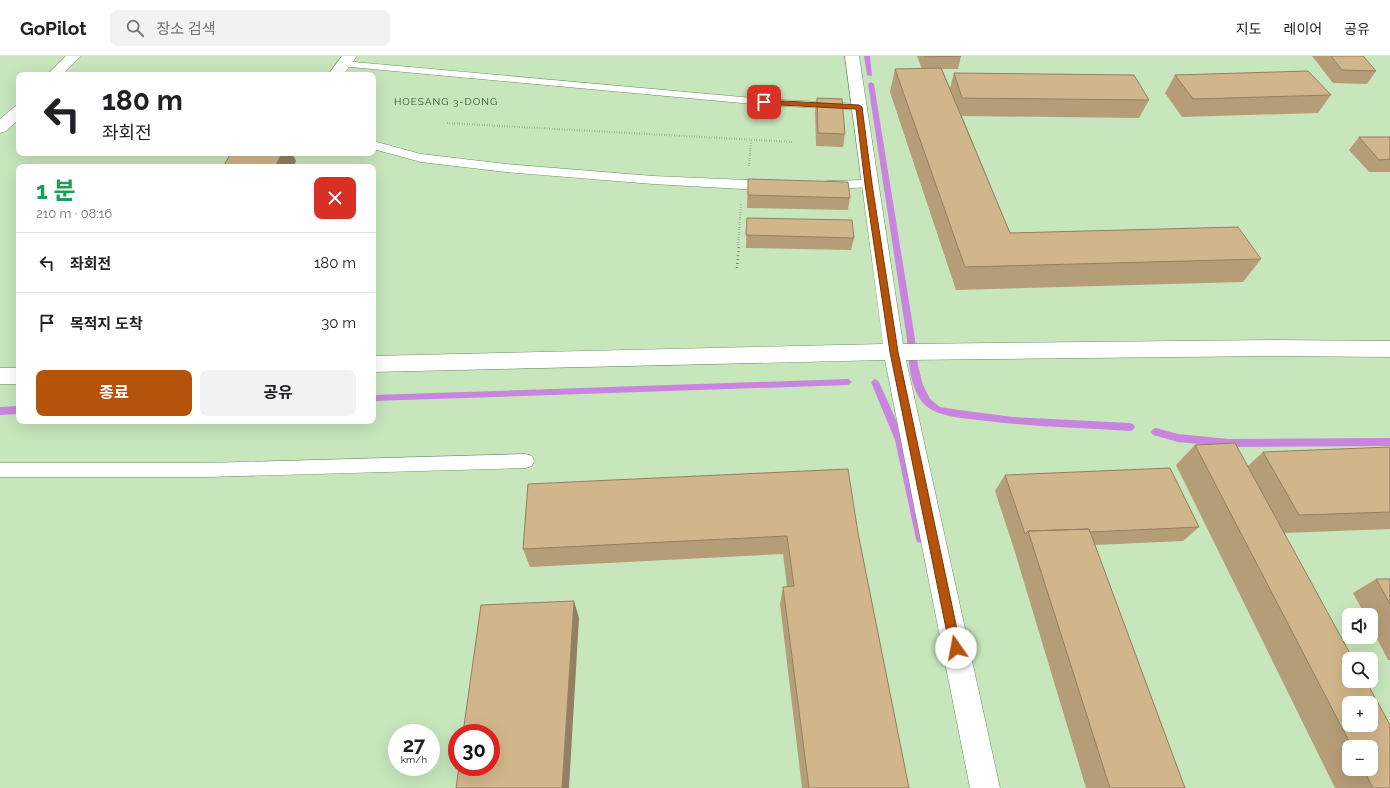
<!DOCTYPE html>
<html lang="ko">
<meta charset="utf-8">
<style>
:root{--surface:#fff;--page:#f2f2f2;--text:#202124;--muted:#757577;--line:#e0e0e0;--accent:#b45309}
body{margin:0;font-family:Raleway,"Noto Sans KR",sans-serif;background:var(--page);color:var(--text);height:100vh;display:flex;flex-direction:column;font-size:15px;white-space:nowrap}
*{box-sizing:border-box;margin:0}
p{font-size:13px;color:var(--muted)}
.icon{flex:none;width:22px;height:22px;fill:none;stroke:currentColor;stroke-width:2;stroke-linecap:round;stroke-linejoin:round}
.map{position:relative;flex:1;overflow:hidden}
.sheet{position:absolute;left:16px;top:108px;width:360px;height:260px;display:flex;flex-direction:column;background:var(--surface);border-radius:8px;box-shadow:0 4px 16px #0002}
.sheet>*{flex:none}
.guide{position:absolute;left:16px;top:16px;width:360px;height:84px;border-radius:8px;box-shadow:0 4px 16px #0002;background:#fff;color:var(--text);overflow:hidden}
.controls{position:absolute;left:1342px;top:552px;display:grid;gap:8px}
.controls a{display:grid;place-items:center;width:36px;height:36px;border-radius:8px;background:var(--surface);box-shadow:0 4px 16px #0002;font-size:20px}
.speed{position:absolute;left:388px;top:668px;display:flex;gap:8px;font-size:20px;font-weight:700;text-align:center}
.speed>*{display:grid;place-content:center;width:52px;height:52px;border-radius:50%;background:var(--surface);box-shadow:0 4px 16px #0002;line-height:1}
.speed small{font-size:10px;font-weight:400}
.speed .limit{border:6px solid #d22;background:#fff;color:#111}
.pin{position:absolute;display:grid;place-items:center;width:34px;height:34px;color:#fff;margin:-17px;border-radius:8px;box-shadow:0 2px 6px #0006}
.me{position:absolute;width:44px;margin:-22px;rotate:348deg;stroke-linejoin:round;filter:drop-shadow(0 0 3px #0008)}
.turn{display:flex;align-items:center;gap:14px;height:84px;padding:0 20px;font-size:18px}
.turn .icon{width:52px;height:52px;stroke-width:2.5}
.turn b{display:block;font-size:28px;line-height:34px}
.round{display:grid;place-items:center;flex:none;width:42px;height:42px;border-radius:8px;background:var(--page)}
.headline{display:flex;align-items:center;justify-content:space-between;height:68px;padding:0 20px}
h1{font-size:24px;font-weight:700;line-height:30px;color:#1e9e55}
.cta{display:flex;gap:8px;margin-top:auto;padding:8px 20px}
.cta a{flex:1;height:46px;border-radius:8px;background:var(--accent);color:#fff;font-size:16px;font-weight:700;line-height:46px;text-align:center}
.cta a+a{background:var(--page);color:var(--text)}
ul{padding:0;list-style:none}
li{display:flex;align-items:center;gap:12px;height:60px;padding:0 20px;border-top:1px solid var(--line)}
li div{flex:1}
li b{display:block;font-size:15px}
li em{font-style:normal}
header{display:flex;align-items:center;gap:24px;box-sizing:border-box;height:56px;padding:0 20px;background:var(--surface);border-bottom:1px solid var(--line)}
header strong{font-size:19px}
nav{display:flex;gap:22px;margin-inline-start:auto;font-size:14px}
.search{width:280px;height:36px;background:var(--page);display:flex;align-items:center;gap:10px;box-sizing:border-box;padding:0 14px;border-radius:8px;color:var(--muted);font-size:15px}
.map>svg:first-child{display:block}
</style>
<header>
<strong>GoPilot</strong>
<div class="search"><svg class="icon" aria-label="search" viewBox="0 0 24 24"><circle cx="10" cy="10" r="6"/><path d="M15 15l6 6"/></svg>장소 검색</div>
<nav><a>지도</a><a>레이어</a><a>공유</a></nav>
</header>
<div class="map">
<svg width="1390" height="732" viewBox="0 0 1390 732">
<rect width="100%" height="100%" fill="#c7e6bc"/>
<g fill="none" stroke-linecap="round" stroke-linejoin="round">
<path fill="#c984df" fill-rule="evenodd" d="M864,0h6l2,20 -5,-1z
M871,26l3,2 41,255 3,27 5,19 7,14 10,8 19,3 54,7 117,6 3,1 2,3 -2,3 -3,1c-48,-3 -96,-4 -143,-10 -17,-2 -35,-3 -51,-9 -5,-2 -9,-5 -13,-9 -14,-17 -14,-43 -16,-64l-39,-255z
M848,323l4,3 -4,3 -475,16v-6z
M875,323l4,3 26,58 21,99 -1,3 -4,1 -4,-1 -1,-3 -21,-99 -24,-58z
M19,350v8l-19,1v-8z
M1156,372l22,6 51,5 161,-1v8l-161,1 -51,-5 -25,-7 -2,-3 2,-3z"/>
<defs>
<path id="lane" d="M343,5l421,38 95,5 6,3 -6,3 -95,-5 -425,-39 -1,-2 1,-2z
M373,85l48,13 85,10 147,12 116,5 4,1 2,3 -2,3 -31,1 -89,-5 -147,-12 -85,-10 -48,-13z
M869,124l4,1 2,3 -2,3 -45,2 -4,-1 -2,-3 2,-3 4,-1z
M526,398l6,2 2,5 -2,5 -6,2 -319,9h-207v-14h207z"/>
<path id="street" d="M342,0h15l-14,19h-15z
M845,0h14l44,288 370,-4 117,1v16l-117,-1 -367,4 94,428h-30l-85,-428 -512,12v-16l510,-12z
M0,312h19v16h-19z"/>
<path id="secondary" d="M66,0h15l-19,19h-15z
M19,49v14l-13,12 -6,2v-14l14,-12z"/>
</defs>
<use href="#lane" stroke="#6e8b64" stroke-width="1"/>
<use href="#street" stroke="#6e8b64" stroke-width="1"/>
<use href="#secondary" stroke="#6e8b64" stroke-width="1"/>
<path stroke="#73886c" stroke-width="2" stroke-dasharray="0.5 2" stroke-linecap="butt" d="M447,67l346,19
M749,110l2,-25
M738,189l3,-42"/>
<path stroke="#73886c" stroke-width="2.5" stroke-dasharray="1 3" stroke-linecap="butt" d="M737,212l2,-24"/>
<use href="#lane" fill="#fff" fill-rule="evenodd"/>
<use href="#street" fill="#fff" fill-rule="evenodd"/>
<use href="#secondary" fill="#fff" fill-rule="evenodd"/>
</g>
<path fill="#b59d78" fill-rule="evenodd" d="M917,0h44l-3,13h-16l8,19 4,-15 195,27 -10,18 -177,-2 48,117 251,26 -18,23 -287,8 -66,-198 5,-23h27z
M1312,0h51l13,15 -9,13 -34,-1z
M1175,19l156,20 -13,18 -136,4 -17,-24z
M817,42l28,36 -2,13 -27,-1 -1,-35z
M1359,81h31v35h-21l-20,-22z
M748,123l102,19 -2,12 -101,-2z
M747,162l107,20 -3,12 -105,-2z
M1195,389l53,21 15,-14 127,-5v82l-106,4 106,255h-55l-159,-323zM1349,691h22v22h-22z
M1005,419l194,52 -16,14 -88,4 90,243h-99l-72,-239 -19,-58z
M528,428l330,49 51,255h-107l-22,-184 3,-17h4l-4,-33 -253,13 -7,-18z
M1376,523h14v81h-2l-17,-33v-12h-6l-12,-22z"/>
<path fill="#937f61" d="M282,97h10l4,8 -3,6h-18z
M574,545l5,17 -10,170h-7z"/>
<path fill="#d2b68b" stroke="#937f61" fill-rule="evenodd" d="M925,0h36l-36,1z
M1331,0h32l13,15 -34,-1z
M941,12l69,165 228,-6 23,32 -296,8 -70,-198z
M1308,15l23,24 -138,4 -18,-24z
M954,17l180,2 15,25 -187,-2z
M817,42l25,1 3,35 -27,-1z
M1359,81h31v22l-11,1z
M231,97h51l-7,14h-52z
M748,123l100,3 2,16 -102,-3z
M747,162l105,2 2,18 -108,-3z
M1235,387l118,216h-4v22h17l24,44v63h-17l-10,-19h8v-22h-19l-157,-302zM1349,647h22v22h-22z
M1390,391v65l-91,3 -36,-63z
M1170,412l29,59 -109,5 -1,-3 -61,2 -3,3 -20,-59z
M848,413l10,64 51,255h-100l-26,-201 11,-1 -7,-50 -264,13 5,-65z
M1089,473l96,259h-75l-82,-257z
M1376,523h14v25z
M574,545l-12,187h-106l3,-21h32v-34h-28l18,-128z"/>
<path fill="#b45309" stroke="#753606" d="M764,44l95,5 3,2 10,77 26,168 63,296 -1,4 -4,1 -4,-1 -2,-4 -60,-296 -25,-168 -9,-75 -95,-5 -1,-2z"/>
<g text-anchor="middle" stroke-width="3.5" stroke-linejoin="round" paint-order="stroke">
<g font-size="10" letter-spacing="1" fill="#344e2b" stroke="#c7e6bc">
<text x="446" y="49">HOESANG 3-DONG</text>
</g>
</g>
</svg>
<div class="controls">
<a><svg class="icon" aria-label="sound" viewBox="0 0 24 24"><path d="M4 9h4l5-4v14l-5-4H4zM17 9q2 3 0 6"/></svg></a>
<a><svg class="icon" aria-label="search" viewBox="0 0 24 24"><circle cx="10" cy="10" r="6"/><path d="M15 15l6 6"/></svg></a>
<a>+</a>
<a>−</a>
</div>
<div class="speed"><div>27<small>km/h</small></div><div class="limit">30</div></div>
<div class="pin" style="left:764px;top:46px;background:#d93025"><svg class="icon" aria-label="arrive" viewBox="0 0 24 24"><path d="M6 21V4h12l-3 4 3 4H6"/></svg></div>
<svg class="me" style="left:956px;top:592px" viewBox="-20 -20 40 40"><circle r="19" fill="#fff"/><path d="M0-13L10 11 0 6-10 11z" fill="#b45309"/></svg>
<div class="guide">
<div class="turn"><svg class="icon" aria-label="left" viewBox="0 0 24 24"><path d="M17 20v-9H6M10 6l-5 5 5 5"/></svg><div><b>180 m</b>좌회전</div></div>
</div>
<section class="sheet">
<div class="headline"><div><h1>1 분</h1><p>210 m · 08:16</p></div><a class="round" style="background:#d93025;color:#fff"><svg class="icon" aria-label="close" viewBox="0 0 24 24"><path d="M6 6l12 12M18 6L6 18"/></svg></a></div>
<ul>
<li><svg class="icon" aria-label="left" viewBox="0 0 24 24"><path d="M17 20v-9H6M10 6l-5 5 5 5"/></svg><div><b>좌회전</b></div><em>180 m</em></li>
<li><svg class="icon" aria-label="arrive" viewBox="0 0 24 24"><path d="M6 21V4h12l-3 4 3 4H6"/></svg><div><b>목적지 도착</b></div><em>30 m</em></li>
</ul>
<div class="cta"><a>종료</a><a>공유</a></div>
</section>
</div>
